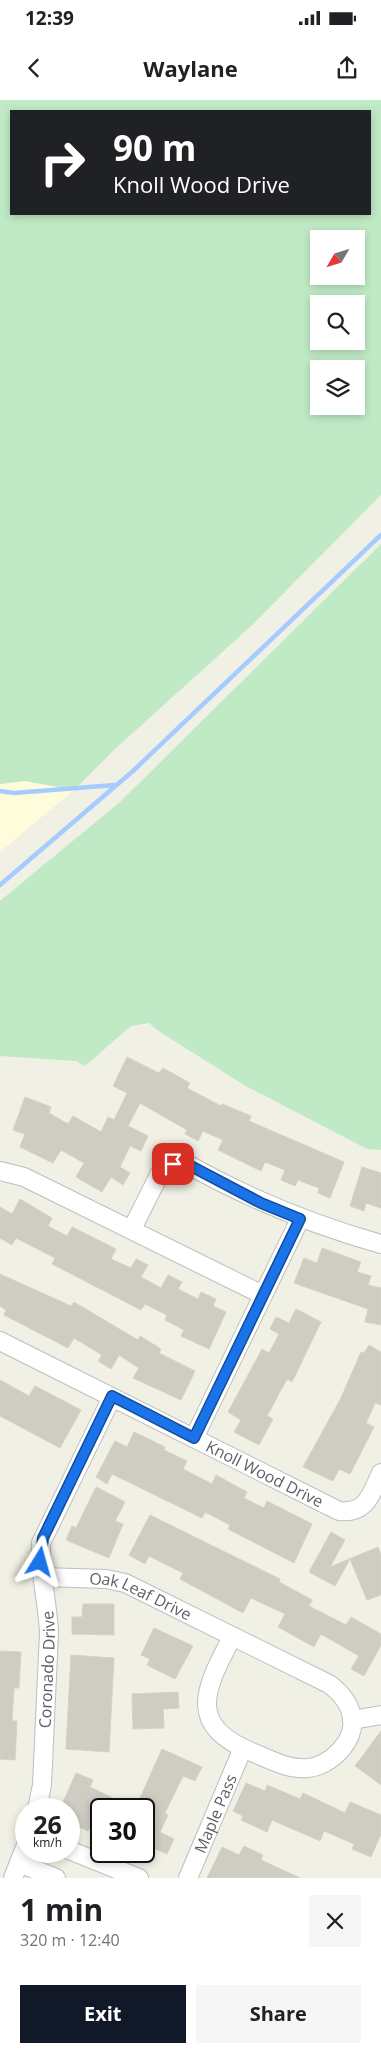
<!DOCTYPE html>
<meta charset="utf-8">
<style>
:root{--surface:#fff;--page:#f6f6f6;--text:#202124;--muted:#757577;--accent:#111827}
body{margin:0;font-family:"Open Sans",sans-serif;background:var(--page);color:var(--text);height:100vh;display:flex;flex-direction:column;font-size:19px;white-space:nowrap}
*{box-sizing:border-box;margin:0}
p{font-size:16px;color:var(--muted)}
.icon{flex:none;width:28px;height:28px;fill:none;stroke:currentColor;stroke-width:2;stroke-linecap:round;stroke-linejoin:round}
.map{position:relative;height:1778px;overflow:hidden}
.side{display:flex;flex-direction:column;background:var(--surface);flex:1}
.side>*{flex:none}
.hud{position:absolute;left:10px;top:10px;width:361px;height:105px;border-radius:0px;box-shadow:0 2px 8px #0003;background:#202124;color:#fff;overflow:hidden}
.needle{width:32px;rotate:231deg}
.buttons{position:absolute;left:310px;top:130px;display:grid;gap:10px}
.buttons a{display:grid;place-items:center;width:55px;height:55px;border-radius:0px;background:var(--surface);box-shadow:0 2px 8px #0003;font-size:25px}
.speed{position:absolute;left:15px;top:1698px;display:flex;gap:10px;font-size:25px;font-weight:700;text-align:center}
.speed>*{display:grid;place-content:center;width:65px;height:65px;border-radius:50%;background:var(--surface);box-shadow:0 2px 8px #0003;line-height:1}
.speed small{font-size:12px;font-weight:400}
.speed .limit{border:2px solid #111;border-radius:8px;background:#fff;color:#111}
.pin{position:absolute;display:grid;place-items:center;width:42px;height:42px;color:#fff;margin:-21px;border-radius:10px;box-shadow:0 2px 8px #0006}
.me{position:absolute;width:55px;margin:-28px;rotate:8deg;stroke-linejoin:round;filter:drop-shadow(0 0 4px #0008)}
.turn{display:flex;align-items:center;gap:18px;height:105px;padding:0 20px;font-size:22px}
.turn .icon{width:65px;height:65px;stroke-width:2.5}
.turn b{display:block;font-size:35px;line-height:42px}
.round{display:grid;place-items:center;flex:none;width:52px;height:52px;border-radius:0px;background:var(--page)}
.head{display:flex;align-items:center;justify-content:space-between;height:85px;padding:0 20px}
h1{font-size:30px;font-weight:700;line-height:38px}
.action{display:flex;gap:10px;margin-top:auto;padding:10px 20px}
.action a{flex:1;height:58px;border-radius:0px;background:var(--accent);color:#fff;font-size:20px;font-weight:700;line-height:58px;text-align:center}
.action a+a{background:var(--page);color:var(--text)}
.status{display:flex;justify-content:space-between;align-items:center;height:35px;padding:0 25px;background:var(--surface);direction:ltr}
.status svg{height:14px;fill:currentColor}
header{display:flex;justify-content:space-between;align-items:center;height:65px;padding:0 20px;background:var(--surface);font-size:22px;font-weight:700}
.map>svg:first-child{display:block}
</style>
<div class="status"><b>12:39</b><svg viewBox="0 0 49 12"><path d="M0 12V9h3v3zM5 12V6h3v6zM10 12V3h3v9zM15 12V0h3v12zM26 1h20v11H26zM47 4h2v5h-2z"/></svg></div>
<header><svg class="icon" aria-label="back" viewBox="0 0 24 24"><path d="M15 5l-7 7 7 7"/></svg>Waylane<svg class="icon" aria-label="share" viewBox="0 0 24 24"><path d="M12 15V3M7 8l5-5 5 5M5 13v7h14v-7"/></svg></header>
<div class="map">
<svg width="381" height="1778" viewBox="0 0 381 1778">
<rect width="100%" height="100%" fill="#f0f0e5"/>
<path fill="#fffcdb" d="M25,681l49,9 -74,62v-68z"/>
<path fill="#bfeac5" fill-rule="evenodd" d="M0,0h381v395l-131,132 -135,122 -41,41 -49,-9 -25,3zM11,11h359v103h-359zM319,139h37v37h-37zM319,204h37v37h-37zM319,269h37v37h-37z
M381,444v606l-14,-1 -123,-64 -87,-55 -8,-7 -18,3 -46,40 -9,-5 -76,-5v-155l121,-100z"/>
<g fill="none" stroke-linecap="round" stroke-linejoin="round">
<path stroke="#a6cbff" stroke-width="4.5" d="M0,691l14,2 101,-8
M0,785l133,-114 248,-236"/>
</g>
<path fill="#ceccc3" stroke="#d6d3c2" d="M127,957l32,16 4,-5 27,15 -3,5 34,18 1,-2 29,12 -2,5 95,41 -14,36 -12,-5 1,-5 -21,-8 -3,6 -14,-6 4,-10 -20,-8 -4,9 -43,-21 5,-10 -20,-9 -5,10 -13,-7 2,-4 -47,-27 -12,23 20,10 -7,15 -11,-5 -10,21 10,6 -7,12 -12,-8 -9,15 -26,-15 8,-14 -23,-13 -8,13 -33,-16 5,-13 -12,-4 12,-33 26,10 -2,6 19,11 5,-8 28,16 7,-15 6,3 13,-27 -14,-7z
M362,1067l19,6v35l-15,-5 -2,8 -14,-5z
M20,1099l32,19 -4,8 19,10 5,-9 44,22 -5,10 20,9 5,-9 12,6 -7,12 20,11 7,-13 14,7 -4,7 20,10 3,-7 15,7 -3,7 13,6 -17,37 -28,-13 3,-6 -19,-10 2,-5 -22,-11 -4,6 -58,-30 -31,-16 3,-6 -39,-20 -4,7 -12,-7v-31l12,7z
M322,1148l39,14 -4,10 14,4 -3,9 13,3v37l-16,-3 3,-13 -74,-26 10,-25 13,5z
M0,1174l71,32 3,-4 64,38 2,-4 21,13 -2,4 36,18 -14,29 -48,-22 6,-10 -20,-13 -8,14 -13,-8 4,-6 -28,-17 -6,10 -64,-33 2,-5 -6,-4z
M296,1209l25,13 -29,60 -5,-3 -20,37 6,3 -14,26 -25,-13 7,-12 -13,-8 34,-63 7,4 10,-19 -9,-5 6,-12 13,6z
M369,1245l12,7v53l-6,-2 -9,20 8,4 -24,47 -11,-5 -6,12 -30,-14 38,-69 20,-46 3,1z
M0,1280l29,16 6,-10 46,24 -21,38 -60,-32z
M134,1332l31,15 -1,3 23,11 -4,8 29,15 4,-9 31,17 -3,6 20,10 3,-7 45,23 -18,39 -66,-34 2,-4 -25,-13 -3,6 -90,-44 -5,10 -11,-7 19,-36 12,6z
M96,1387l29,15 -10,19 8,3 -14,34 -43,-18 6,-14 4,2z
M150,1415l130,64 -1,3 33,18 -3,6 37,19 5,-8 30,17v11l-17,31 -13,-7 8,-13 -38,-22 -7,13 -36,-20 7,-13 -34,-16 -8,15 -63,-34 3,-6 -34,-17 -4,8 -16,-9z
M331,1432l14,8 -15,27 48,-20 3,8v40l-14,5 -17,-41 -15,27 -26,-14z
M83,1504h31v31l-42,-1v-17h10z
M154,1528l39,18 -18,33 -28,-14 3,-6 -9,-4z
M0,1551l21,1 -2,36h-5l-2,33h5l-2,39 -15,-1z
M71,1555l43,3 -5,94 -43,-3z
M178,1592l1,16 -16,1 1,19 -31,1 -1,-35z
M381,1631v54l-26,-19z
M162,1649l40,18 -7,14 -12,-5 -18,37 3,2 -8,17 14,7 -7,15 -23,-10v-35h-9z
M76,1673l17,7 -3,7 23,11 -5,11h-7v5l-4,-2 -9,19 -19,-9v-13h-9z
M246,1683l19,8 2,-6 33,14 3,-6 42,20 5,-11 31,13v19l-10,23 -19,-8 2,-5 -30,-13 -4,10 -48,-21 -5,12 -26,-12 2,-4 -10,-5z
M244,1746l19,9 -2,5 39,18h-93l15,-31 17,8z"/>
<g fill="none" stroke-linecap="round" stroke-linejoin="round">
<defs>
<g id="minor">
<path d="M0,1071l24,6 239,118"/>
<path d="M132,1129l29,-58c8,-7 15,-9 26,-7 62,35 126,61 194,80"/>
<path id="s1" d="M0,1241l339,170c28,3 32,-17 42,-38"/>
<path d="M194,1338l106,-219"/>
<path id="s2" d="M43,1477l63,2 19,4 204,101c11,8 21,20 23,34 4,23 -22,48 -44,50 -19,2 -37,-8 -54,-15 -69,-28 -49,-64 -22,-116"/>
<path d="M352,1620l29,-5"/>
<path id="s3" d="M37,1709l5,-24 7,-152c-1,-30 -10,-60 -8,-90l71,-146"/>
<path d="M69,1750l70,28"/>
<path d="M19,1763l37,15"/>
<path d="M13,1778l13,-33"/>
<path id="s4" d="M188,1778l55,-130"/>
</g>
</defs>
<use href="#minor" stroke="#bcbec5" stroke-width="20"/>
<use href="#minor" stroke="#fff" stroke-width="18"/>
</g>
<g fill="none" stroke-linecap="round" stroke-linejoin="round">
<defs>
<path id="route" d="M40,1462l3,-24 69,-142 82,42 106,-219 -39,-16 -74,-39h-14"/>
</defs>
<use href="#route" stroke="#114b97" stroke-width="12"/>
<use href="#route" stroke="#1a73e8" stroke-width="9"/>
</g>
<g text-anchor="middle" stroke-width="4" stroke-linejoin="round" paint-order="stroke">
<g font-size="16" fill="#5c5f67" stroke="#fff">
<text dy="6" stroke="none"><textPath href="#s1" startOffset="296">Knoll Wood Drive</textPath></text>
<text dy="6" stroke="none"><textPath href="#s2" startOffset="101">Oak Leaf Drive</textPath></text>
<text dy="6" stroke="none"><textPath href="#s3" startOffset="140">Coronado Drive</textPath></text>
<text dy="6" stroke="none"><textPath href="#s4" startOffset="70">Maple Pass</textPath></text>
</g>
</g>
</svg>
<div class="buttons">
<a><svg class="needle" viewBox="-14 -14 28 28"><path d="M0-13l5 13h-10z" fill="#e53935"/><path d="M0 13l5-13h-10z" fill="#757577"/></svg></a>
<a><svg class="icon" aria-label="search" viewBox="0 0 24 24"><circle cx="10" cy="10" r="6"/><path d="M15 15l6 6"/></svg></a>
<a><svg class="icon" aria-label="layers" viewBox="0 0 24 24"><path d="M12 4l9 5-9 5-9-5zM3 14l9 5 9-5"/></svg></a>
</div>
<div class="speed"><div>26<small>km/h</small></div><div class="limit">30</div></div>
<div class="pin" style="left:173px;top:1064px;background:#d93025"><svg class="icon" aria-label="arrive" viewBox="0 0 24 24"><path d="M6 21V4h12l-3 4 3 4H6"/></svg></div>
<svg class="me" style="left:40px;top:1462px" viewBox="-20 -20 40 40"><path d="M0-17L14 15 0 8-14 15z" fill="#1a73e8" stroke="#fff" stroke-width="4"/></svg>
<div class="hud">
<div class="turn"><svg class="icon" aria-label="right" viewBox="0 0 24 24"><path d="M7 20v-9h11M14 6l5 5-5 5"/></svg><div><b>90 m</b>Knoll Wood Drive</div></div>
</div>
</div>
<section class="side">
<div class="head"><div><h1>1 min</h1><p>320 m · 12:40</p></div><a class="round"><svg class="icon" aria-label="close" viewBox="0 0 24 24"><path d="M6 6l12 12M18 6L6 18"/></svg></a></div>
<div class="action"><a>Exit</a><a>Share</a></div>
</section>
